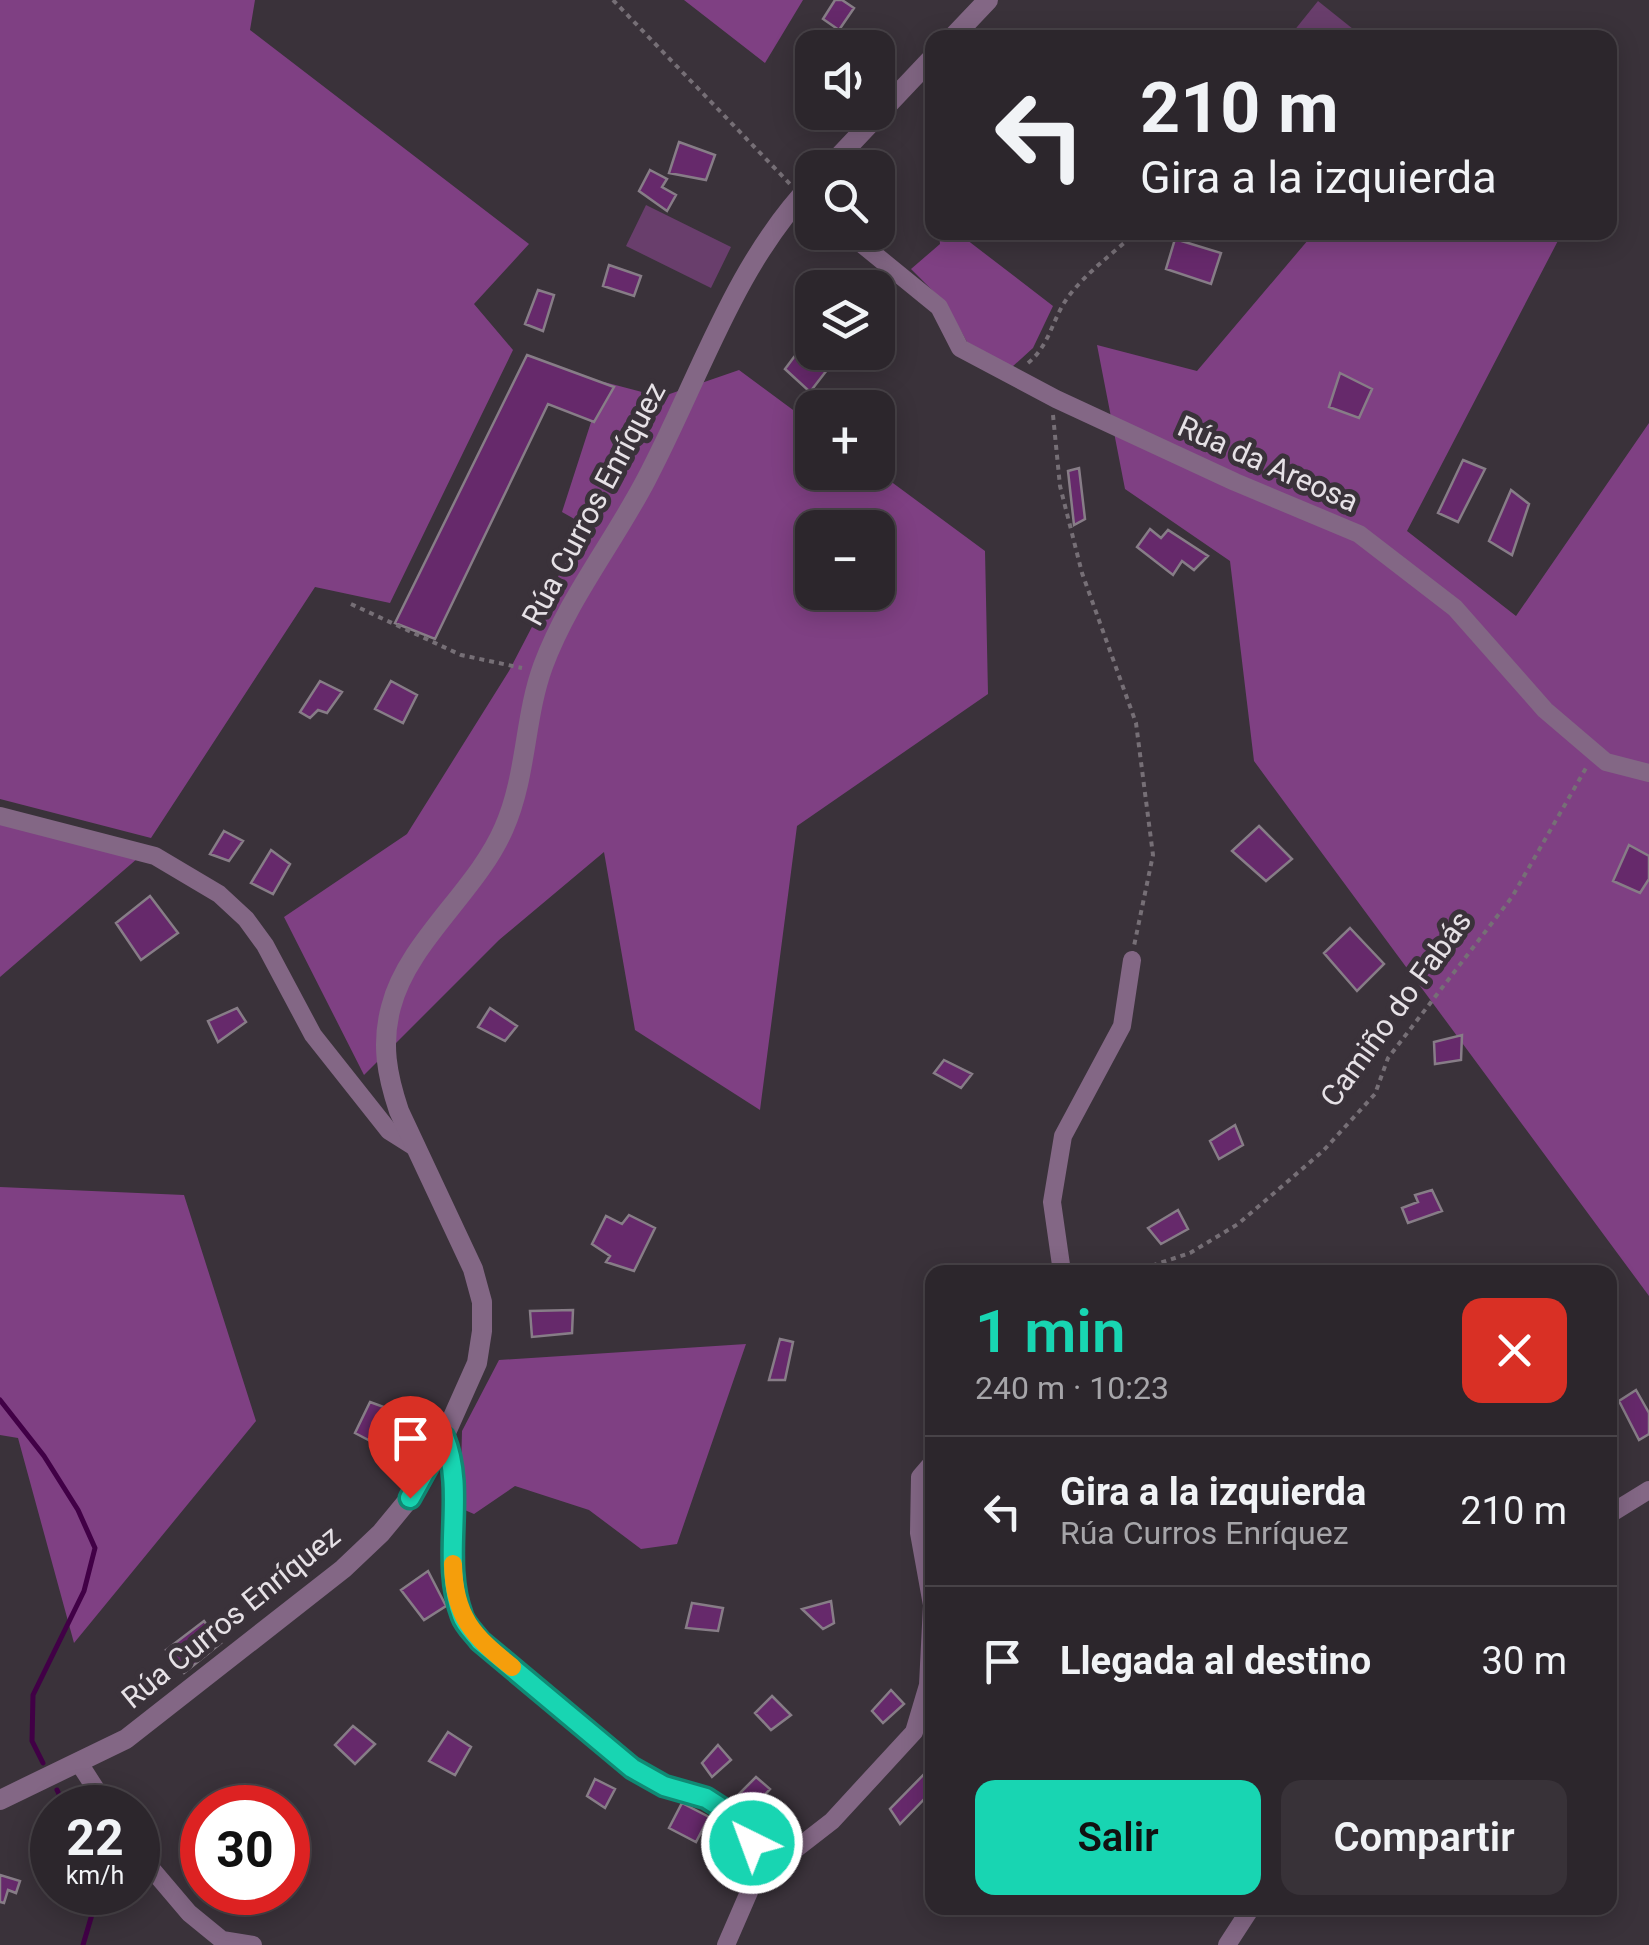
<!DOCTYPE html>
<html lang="es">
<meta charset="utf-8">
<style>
:root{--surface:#2c262c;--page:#383238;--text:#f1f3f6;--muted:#a6a5a9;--line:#484348;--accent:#18d5b2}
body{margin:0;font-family:Roboto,sans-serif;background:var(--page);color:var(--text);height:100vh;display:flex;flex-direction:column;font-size:38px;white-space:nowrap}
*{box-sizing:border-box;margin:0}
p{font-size:32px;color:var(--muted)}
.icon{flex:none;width:55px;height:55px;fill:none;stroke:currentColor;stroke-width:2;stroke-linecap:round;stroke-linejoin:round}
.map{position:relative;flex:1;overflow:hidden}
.sheet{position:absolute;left:925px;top:1265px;width:692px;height:650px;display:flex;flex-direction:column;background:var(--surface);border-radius:20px;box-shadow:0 5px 25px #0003,0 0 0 2px var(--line)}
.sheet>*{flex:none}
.top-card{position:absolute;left:925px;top:30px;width:692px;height:210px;border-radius:20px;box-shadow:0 5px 25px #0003,0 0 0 2px var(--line);background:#2c262c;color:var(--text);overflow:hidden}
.tools{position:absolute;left:795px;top:30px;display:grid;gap:20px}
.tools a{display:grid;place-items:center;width:100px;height:100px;border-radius:20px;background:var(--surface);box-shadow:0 5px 25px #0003,0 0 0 2px var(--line);font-size:50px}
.speed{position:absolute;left:30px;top:1785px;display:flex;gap:20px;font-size:50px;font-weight:700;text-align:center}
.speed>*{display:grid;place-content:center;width:130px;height:130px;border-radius:50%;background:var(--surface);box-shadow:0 5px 25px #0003,0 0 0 2px var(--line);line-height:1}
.speed small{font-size:25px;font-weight:400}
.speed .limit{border:15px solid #d22;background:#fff;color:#111}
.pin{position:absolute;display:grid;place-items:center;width:85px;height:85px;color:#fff;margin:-102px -42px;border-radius:50% 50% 50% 0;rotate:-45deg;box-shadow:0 0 10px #0007}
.pin .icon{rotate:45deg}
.me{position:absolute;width:110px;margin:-55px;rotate:318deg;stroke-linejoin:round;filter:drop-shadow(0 0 8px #0008)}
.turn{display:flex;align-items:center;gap:35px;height:210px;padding:0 50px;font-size:45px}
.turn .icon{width:130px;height:130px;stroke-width:2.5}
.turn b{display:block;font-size:70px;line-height:85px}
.round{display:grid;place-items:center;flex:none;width:105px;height:105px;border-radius:20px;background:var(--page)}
.overview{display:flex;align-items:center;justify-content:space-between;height:170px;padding:0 50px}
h1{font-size:60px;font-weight:600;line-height:75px;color:var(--accent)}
.action{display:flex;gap:20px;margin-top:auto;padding:20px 50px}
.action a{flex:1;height:115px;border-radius:20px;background:var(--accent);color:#111;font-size:40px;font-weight:600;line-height:115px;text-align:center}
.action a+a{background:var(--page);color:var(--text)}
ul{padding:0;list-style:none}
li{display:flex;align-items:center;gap:30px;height:150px;padding:0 50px;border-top:2px solid var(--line)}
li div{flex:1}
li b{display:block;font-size:38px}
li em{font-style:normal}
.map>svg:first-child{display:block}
</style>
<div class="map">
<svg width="1649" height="1945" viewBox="0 0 1649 1945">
<rect width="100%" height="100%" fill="#3a323a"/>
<path fill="#693e6c" d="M1318,1l45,36h-74z
M646,205l85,42 -20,41 -85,-42z"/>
<path fill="#7f4083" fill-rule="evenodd" d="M0,0h255l-5,30 279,214 -55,60 39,46 -123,253 -75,-16 -164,251 -151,-39z
M684,0h119l-38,63z
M939,233h19l95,73 -20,42 -21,19 -45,-25 -21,-38 -35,-35 29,-25z
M1314,233h248l-155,298 109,85 133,-193v873l-395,-535 -24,-200 -105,-72 -28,-144 100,26z
M739,370l73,54v48h66l107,79 3,143 -191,132 -37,284 -125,-80 -31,-178 -105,88 -135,135 -80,-158 123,-83 102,-163 76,-146 -23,-13 42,-130 57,15zM812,528h66v64h-66z
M0,822l138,36 -138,119z
M0,1187l184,8 72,226 -182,222 -56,-205 -18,-3z
M746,1344l-69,200 -36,5 -52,-39 -74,-24 -41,28 -14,-6 2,-77 37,-71z"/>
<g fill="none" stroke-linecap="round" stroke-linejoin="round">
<path stroke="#410046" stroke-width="5" d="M0,1400l44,56 34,54 17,38 -11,43 -51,104 -1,46 11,22
M57,1790l9,18
M83,1945l10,-34 -3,-19"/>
</g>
<path fill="#66296b" stroke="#877d87" stroke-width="2.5" d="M835,0h7l12,8 -15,22 -16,-11z
M679,142l36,13 -9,25 -37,-7z
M650,170l17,9 -5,8 14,8 -9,16 -28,-20z
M1175,239l46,14 -10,31 -45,-15z
M609,265l32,11 -7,20 -31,-10z
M538,290l16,5 -11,36 -18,-7z
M806,341l6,3v8h17l8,5 -27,35 -25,-23z
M527,355l87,32 -20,35 -46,-18 -113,235 -40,-16z
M1340,373l32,16 -13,29 -30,-11z
M1463,460l22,9 -27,53 -20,-9z
M1079,468l6,51 -11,6 -6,-54z
M1511,490l18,14 -17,51 -23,-14z
M1150,529l11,9 7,-8 40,26 -14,14 -12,-9 -9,14 -36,-28z
M320,681l22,11 -15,21 -9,-3 -8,8 -10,-6z
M391,681l26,14 -14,28 -28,-14z
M1259,826l33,33 -26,22 -34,-30z
M224,831l19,10 -14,20 -19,-7z
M1629,845l20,11v23l-9,14 -27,-12z
M271,850l19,14 -17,30 -22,-11z
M150,896l28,37 -37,27 -25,-37z
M1350,928l34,36 -27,27 -33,-38z
M237,1008l9,14 -28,20 -10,-21z
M490,1008l27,18 -12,15 -27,-14z
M1462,1035l-1,25 -26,4 -1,-22z
M944,1060l28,14 -11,14 -27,-15z
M1235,1125l8,20 -24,14 -9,-18z
M1432,1190l10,21 -34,12 -6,-15 16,-6 -3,-7z
M1178,1210l10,19 -27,15 -13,-16z
M629,1215l26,13 -21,43 -28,-9 4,-6 -18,-12 14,-28 16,8z
M573,1310l-1,23 -40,4 -2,-26z
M780,1339l13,3 -8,38h-16z
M1636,1390l13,23v21l-10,6 -20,-39z
M370,1402l22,8 -12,36 -25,-13z
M428,1571l18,35 -22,14 -23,-30z
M831,1601l3,22 -11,6 -21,-20z
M692,1603l31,5 -5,23 -32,-3z
M204,1621l17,22 -37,30 -18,-23z
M891,1690l13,14 -21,19 -11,-12z
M772,1696l19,19 -20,15 -16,-17z
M353,1726l22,18 -20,20 -20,-19z
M448,1732l23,15 -16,28 -26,-14z
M718,1745l13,15 -19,17 -10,-14z
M932,1766v25l-32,33 -10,-15z
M756,1777l14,12 -17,19 -15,-13z
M595,1779l20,10 -10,19 -18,-12z
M682,1803l27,14 -13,25 -27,-14z
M0,1875l20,6 -4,12 -8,-3 -4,13 -4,-1z"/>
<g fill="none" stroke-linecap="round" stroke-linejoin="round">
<path stroke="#766f76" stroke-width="4" stroke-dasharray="5 5" stroke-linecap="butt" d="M613,0l177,184
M1028,363c22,-18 24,-44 40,-66 19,-25 45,-44 69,-65
M1053,415l7,71 22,87 54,150 17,132 -19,91
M351,604l110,51 61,13
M1133,1272l57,-19 48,-29 85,-73 52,-57 13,-36 124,-161 74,-129"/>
<path stroke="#836785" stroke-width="18" d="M847,232l92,75 21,41 96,51 179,83 124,52 96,74 90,102 61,52 43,11
M0,816l155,40 64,38 27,25 19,26 48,90 76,96 27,17
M1062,1272l-10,-70 11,-66 59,-110 10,-66
M444,1437c23,56 -4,121 18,179 3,9 12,17 18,25l152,127 32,18 42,12 28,18 18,27 7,26 -33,76
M1610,1514l39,-24
M79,1763l29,45
M138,1853l51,60 33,27 31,5
M759,1869l24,-10 49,-38 82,-89 14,-47 4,-80 -13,-72 1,-56 12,-14
M1227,1945l24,-37"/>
<path stroke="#836785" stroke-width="20" d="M952,38l36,-38
M828,168l104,-110
M0,1800l126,-61 217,-170 38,-36 28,-34 35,-62 33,-74 5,-32v-29l-9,-33 -74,-158c-12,-36 -18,-67 -8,-104 17,-66 86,-116 113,-179 23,-52 20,-110 39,-162 25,-67 70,-123 103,-186 53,-100 87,-213 166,-296"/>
</g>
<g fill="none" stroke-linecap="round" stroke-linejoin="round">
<defs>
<path id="route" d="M410,1498l34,-61c23,56 -4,121 18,179 3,9 12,17 18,25l152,127 32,18 42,12 28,18 18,27"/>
</defs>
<use href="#route" stroke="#108a74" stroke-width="25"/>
<use href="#route" stroke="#18d5b2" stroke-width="18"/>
<path stroke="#f59e0b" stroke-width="18" d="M453,1564c1,53 20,72 59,103"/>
</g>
<g text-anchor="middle" stroke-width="10" stroke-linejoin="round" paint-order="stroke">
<g font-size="30" fill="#e6e1e6" stroke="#3a323a">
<text transform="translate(1268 464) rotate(24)" y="10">Rúa da Areosa</text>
<text transform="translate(594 504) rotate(-62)" y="10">Rúa Curros Enríquez</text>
<text transform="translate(1396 1009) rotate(-54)" y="10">Camiño do Fabás</text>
<text transform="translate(231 1617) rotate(-39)" y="10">Rúa Curros Enríquez</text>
</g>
</g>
</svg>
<div class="tools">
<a><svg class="icon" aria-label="sound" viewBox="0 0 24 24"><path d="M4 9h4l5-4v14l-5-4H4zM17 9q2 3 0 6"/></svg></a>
<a><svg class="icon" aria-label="search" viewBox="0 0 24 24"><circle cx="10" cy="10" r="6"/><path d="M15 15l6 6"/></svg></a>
<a><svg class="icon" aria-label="layers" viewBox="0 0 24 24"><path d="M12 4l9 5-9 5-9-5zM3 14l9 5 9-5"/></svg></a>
<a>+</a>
<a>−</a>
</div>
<div class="speed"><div>22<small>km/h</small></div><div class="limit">30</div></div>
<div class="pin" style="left:410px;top:1498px;background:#d93025"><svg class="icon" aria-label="arrive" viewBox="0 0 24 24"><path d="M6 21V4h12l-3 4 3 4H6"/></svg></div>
<svg class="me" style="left:752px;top:1843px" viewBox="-20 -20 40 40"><circle r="17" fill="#18d5b2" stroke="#fff" stroke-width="3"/><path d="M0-11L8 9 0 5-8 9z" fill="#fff"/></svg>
<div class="top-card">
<div class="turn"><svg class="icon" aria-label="left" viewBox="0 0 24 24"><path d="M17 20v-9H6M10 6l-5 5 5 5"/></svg><div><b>210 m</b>Gira a la izquierda</div></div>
</div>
<section class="sheet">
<div class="overview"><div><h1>1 min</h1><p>240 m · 10:23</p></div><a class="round" style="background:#d93025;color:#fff"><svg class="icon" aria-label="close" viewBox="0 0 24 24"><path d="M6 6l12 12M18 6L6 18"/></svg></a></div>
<ul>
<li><svg class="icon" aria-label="left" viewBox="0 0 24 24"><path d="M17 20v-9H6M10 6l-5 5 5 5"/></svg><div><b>Gira a la izquierda</b><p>Rúa Curros Enríquez</p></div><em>210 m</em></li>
<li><svg class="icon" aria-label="arrive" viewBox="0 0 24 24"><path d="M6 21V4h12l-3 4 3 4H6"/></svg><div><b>Llegada al destino</b></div><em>30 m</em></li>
</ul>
<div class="action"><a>Salir</a><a>Compartir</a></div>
</section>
</div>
